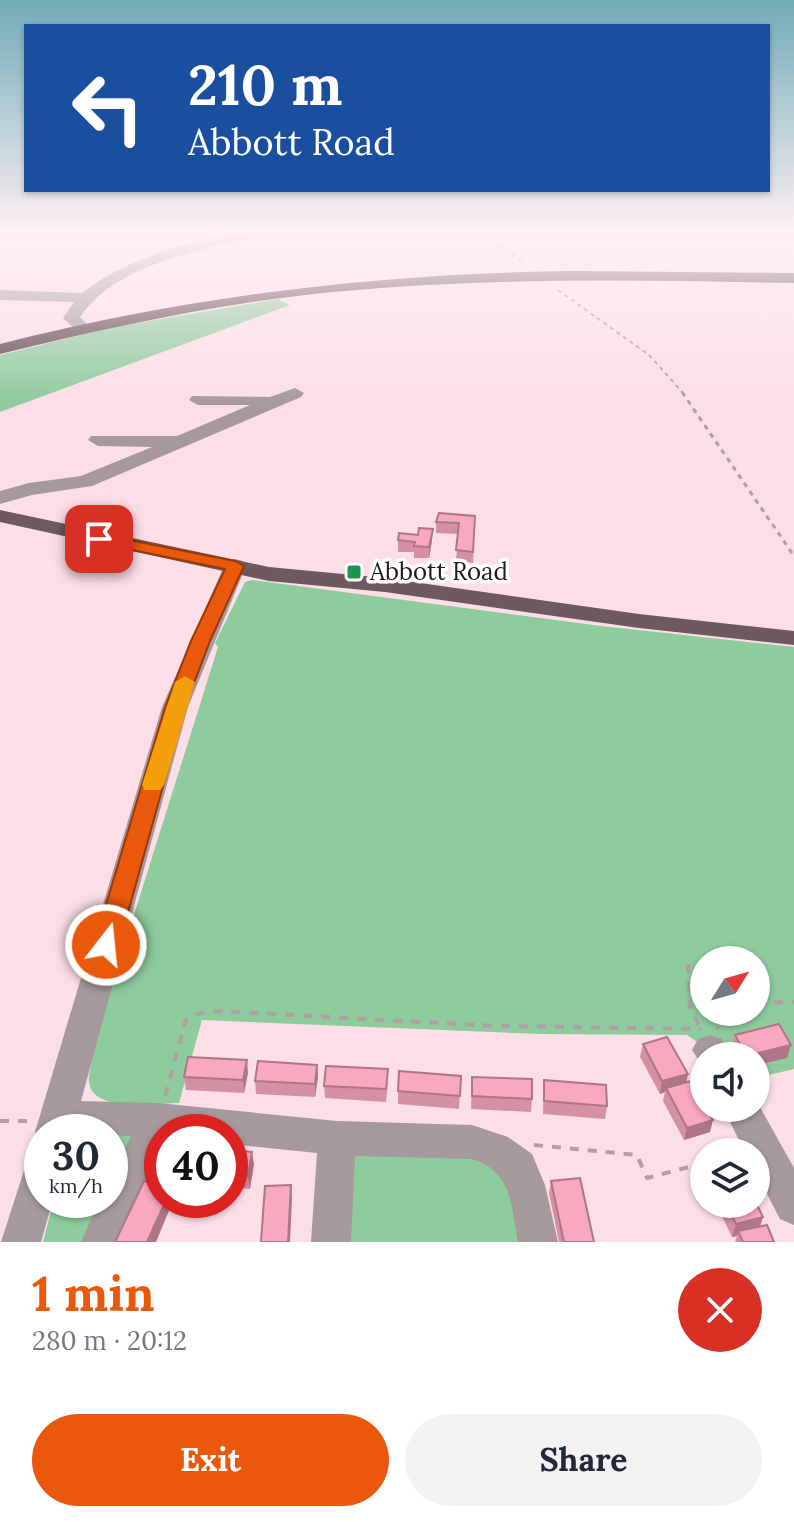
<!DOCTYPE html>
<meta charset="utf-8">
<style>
:root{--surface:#fff;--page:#f2f2f3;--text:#1f2937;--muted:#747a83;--accent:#ea580c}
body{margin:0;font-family:Lora,serif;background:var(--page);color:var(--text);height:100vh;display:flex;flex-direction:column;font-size:30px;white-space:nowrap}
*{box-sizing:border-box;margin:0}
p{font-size:26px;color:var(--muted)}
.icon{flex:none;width:44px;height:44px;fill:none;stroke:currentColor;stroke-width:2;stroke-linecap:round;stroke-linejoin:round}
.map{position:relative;height:1242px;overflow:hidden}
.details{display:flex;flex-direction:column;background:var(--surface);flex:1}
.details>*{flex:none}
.guide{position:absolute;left:24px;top:24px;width:746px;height:168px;border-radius:0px;box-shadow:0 2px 6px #0004;background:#1a4fa0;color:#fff;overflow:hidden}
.needle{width:52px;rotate:53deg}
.controls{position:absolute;left:690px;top:946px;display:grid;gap:16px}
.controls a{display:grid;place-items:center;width:80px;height:80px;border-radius:50%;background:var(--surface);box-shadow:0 2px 6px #0004;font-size:40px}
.speed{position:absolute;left:24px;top:1114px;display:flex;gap:16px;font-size:40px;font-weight:700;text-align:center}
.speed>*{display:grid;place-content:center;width:104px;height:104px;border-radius:50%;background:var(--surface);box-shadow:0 2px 6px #0004;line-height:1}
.speed small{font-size:20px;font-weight:400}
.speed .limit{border:12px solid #d22;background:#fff;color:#111}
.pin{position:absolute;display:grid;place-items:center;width:68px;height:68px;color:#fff;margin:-34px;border-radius:16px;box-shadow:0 4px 12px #0006}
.me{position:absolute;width:88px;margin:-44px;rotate:16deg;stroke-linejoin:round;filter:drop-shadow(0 0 6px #0008)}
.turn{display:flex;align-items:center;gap:28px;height:168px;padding:0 32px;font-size:36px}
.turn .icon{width:104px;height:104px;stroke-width:2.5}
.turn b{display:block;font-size:56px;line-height:68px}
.round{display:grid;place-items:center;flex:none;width:84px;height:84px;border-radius:42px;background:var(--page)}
.overview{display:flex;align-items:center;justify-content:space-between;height:136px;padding:0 32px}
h1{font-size:48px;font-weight:800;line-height:60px;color:var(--accent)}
.cta{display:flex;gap:16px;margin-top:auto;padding:16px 32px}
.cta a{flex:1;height:92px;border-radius:48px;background:var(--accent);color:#fff;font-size:32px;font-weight:800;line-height:92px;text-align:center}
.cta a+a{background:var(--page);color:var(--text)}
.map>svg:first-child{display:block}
</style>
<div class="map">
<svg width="794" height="1242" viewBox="0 0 794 1242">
<rect width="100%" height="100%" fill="#fcdee6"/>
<path fill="#8ecb9d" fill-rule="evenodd" d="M278,299l12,6 -290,107v-57l113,-28z
M252,580l349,46 193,21v422l-38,9v-22h-38l-31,-21 -146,-1 -339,-14 -23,83c-24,0 -87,10 -90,-21 -1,-12 10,-47 12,-62l117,-373 -3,-4 30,-61zM704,960h52v52h-52z
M144,1130l-54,112h-47l11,-42h56v-68z
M356,1152l139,6 33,84h-186l3,-70z"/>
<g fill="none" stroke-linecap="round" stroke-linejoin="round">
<path stroke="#b49da3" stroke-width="2" stroke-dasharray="4 4" stroke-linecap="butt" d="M479,231l45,32
M558,290l91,65 35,39"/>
<path stroke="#b49da3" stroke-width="3" stroke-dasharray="5 5" stroke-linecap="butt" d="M682,392l112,164"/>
<path stroke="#b49da3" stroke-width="4" stroke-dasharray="9 9" stroke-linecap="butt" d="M688,964l2,43 11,23
M756,1003l38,-1
M716,1012l-4,4 6,13
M165,1096l21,-76 14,-7 19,-2 277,15 205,3
M0,1121h32
M534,1145l103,10 10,23 57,-15"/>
<path fill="#a5999c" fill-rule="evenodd" d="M242,231h24c-11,9 -32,10 -47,14 -49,13 -109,28 -139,72l11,11 -2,3h-12l-14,-13 11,-16 -74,-2v-10l82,3c46,-36 104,-49 160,-62z
M295,388l9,5 -3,4 -209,89 -60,9 -32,9v-13l29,-8 52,-7 71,-29 -54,-1 -10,-6 3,-4h86l73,-31h-52l-9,-5 3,-4 78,1z
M235,559l8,2 3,5 -58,141 -107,394 77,2 179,18 135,4 36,12 24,17 13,31 13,57h-40c-7,-36 -5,-70 -46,-83l-117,-3 -4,86h-40l6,-89 -87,-9v-12h-68v20l-40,90h-41l19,-42h10v-20l21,-44 -21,-1v-3h-68v13l-7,-13 127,-425 62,-141 3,-5z
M710,1035l12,4 10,17h-28v12l-12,-18 6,-11z
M756,1100l38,68v57l-14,-6 -24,-46v-21h-11l-22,-44h33z
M42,1153v47h11l-12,42h-40l27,-84z"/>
<path fill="#6e595f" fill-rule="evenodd" d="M0,510l269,57 116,11 254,36 155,17v14l-155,-17 -254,-36 -116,-11 -269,-59z"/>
<path fill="#5a4349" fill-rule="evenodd" d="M574,271l220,2v10c-154,-3 -307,-6 -461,9 -113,11 -223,35 -333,62v-10c189,-48 379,-71 574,-73z"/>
</g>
<path fill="#d590a4" d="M475,516l-2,47 -17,-2 2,-27 -22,-1v-11z
M398,540h34l-3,18h-15v-6h-16z
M735,1035l56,10 -4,13 -31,7v-9h-20l-5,-8z
M643,1044l45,30 -2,8 24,50 -26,8 -21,-39 2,-9 -5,2 -20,-37z
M317,1065l1,12 -3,20 -59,-3 -1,-13z
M248,1073l-4,20 -58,-3 -2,-13z
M461,1076l-2,33 -61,-5v-13z
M472,1077l60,22 -1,13 -60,-3z
M544,1080l63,26 -2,13 -62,-5z
M388,1082l-2,20 -61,-4 -1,-12z
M230,1150l24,14 -4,25 -20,-2z
M551,1181l43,61h-35l-10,-49z
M716,1204h40l4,22 14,16h-39l2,-6 -5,1z"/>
<path fill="#ae7686" d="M433,529l-1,11 -3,18v-11z
M791,1045l-4,13 -31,7v-9h-10z
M247,1060l1,13 -4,20 -1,-13z
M317,1065l1,12 -3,20v-13z
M688,1074l-3,13 -19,1 -1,4 -5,2 2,-13z
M713,1120l-3,12 -26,8 3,-12z
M252,1152l2,12 -4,25 -2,-13z
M291,1185l1,13 -2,44h-2z
M166,1200h7v1l-17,41h-9z
M763,1217l-4,13 -21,1 -1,5 -5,1 4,-13z"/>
<path fill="#f8a8bf" stroke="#ae7686" stroke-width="2" d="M439,513l36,3 -2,36 -17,-2 3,-27 -23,-1z
M419,528l14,1 -4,18 -15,-1 1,-4 -17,-2 1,-7 19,2z
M779,1024l12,21 -45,11 -11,-21z
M667,1037l21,37 -26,7 -19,-37z
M188,1057l59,3 -4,20 -59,-3z
M258,1061l59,4 -2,19 -60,-3z
M326,1066l62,3 -2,20 -62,-3z
M399,1071l62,5 -1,20 -62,-5z
M472,1077l60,2v20l-60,-3z
M544,1080l62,5 1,21 -63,-5z
M691,1081l13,23v4h2l7,12 -26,8 -21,-40z
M230,1150l22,2 -4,24 -18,-1z
M580,1178l14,64h-30l-13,-61z
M144,1181l18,5v14h4l-19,42h-32z
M291,1185l-3,57h-27l4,-56z
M756,1203l7,14 -27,7 -10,-20h30z
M767,1225l7,17h-31l-5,-11z"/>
<linearGradient id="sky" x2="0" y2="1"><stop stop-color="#70abb8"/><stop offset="0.57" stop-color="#fef0f4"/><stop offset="1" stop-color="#fef0f4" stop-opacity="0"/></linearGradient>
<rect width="794" height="405" fill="url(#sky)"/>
<path fill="#ea580c" stroke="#983908" stroke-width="2" d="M99,534l136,27 9,5 -34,75 -25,66 -66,238 -4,7 -9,3 -8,-3 -4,-7 71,-238 26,-66 34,-72 -132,-27 -3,-3z"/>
<path fill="#f59e0b" d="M185,676l10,6 -31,103 -4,5h-15l-3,-5 33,-103z"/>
<rect fill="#1f944f" stroke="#fff" stroke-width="3" x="346" y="564" width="16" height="16" rx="4"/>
<g text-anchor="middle" stroke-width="7" stroke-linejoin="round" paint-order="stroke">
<g font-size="24" fill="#23191b" stroke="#fff" text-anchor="start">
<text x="370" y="580">Abbott Road</text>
</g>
</g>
</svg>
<div class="controls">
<a><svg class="needle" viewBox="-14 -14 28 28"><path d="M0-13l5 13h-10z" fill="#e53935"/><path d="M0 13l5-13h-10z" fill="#747a83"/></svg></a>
<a><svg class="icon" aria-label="sound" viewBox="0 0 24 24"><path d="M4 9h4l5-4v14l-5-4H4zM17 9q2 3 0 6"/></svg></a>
<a><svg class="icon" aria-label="layers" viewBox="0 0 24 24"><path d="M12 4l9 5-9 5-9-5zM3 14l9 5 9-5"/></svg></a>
</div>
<div class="speed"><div>30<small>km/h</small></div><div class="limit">40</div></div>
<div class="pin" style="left:99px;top:539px;background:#d93025"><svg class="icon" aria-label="arrive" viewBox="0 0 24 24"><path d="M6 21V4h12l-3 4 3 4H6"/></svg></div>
<svg class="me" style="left:106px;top:945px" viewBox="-20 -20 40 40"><circle r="17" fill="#ea580c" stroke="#fff" stroke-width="3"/><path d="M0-11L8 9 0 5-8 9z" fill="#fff"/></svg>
<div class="guide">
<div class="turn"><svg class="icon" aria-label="left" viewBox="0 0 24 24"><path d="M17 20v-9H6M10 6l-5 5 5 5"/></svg><div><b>210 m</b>Abbott Road</div></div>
</div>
</div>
<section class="details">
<div class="overview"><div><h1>1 min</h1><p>280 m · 20:12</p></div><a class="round" style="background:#d93025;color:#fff"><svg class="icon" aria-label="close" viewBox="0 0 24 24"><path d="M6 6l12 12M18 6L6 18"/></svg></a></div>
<div class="cta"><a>Exit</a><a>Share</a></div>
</section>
